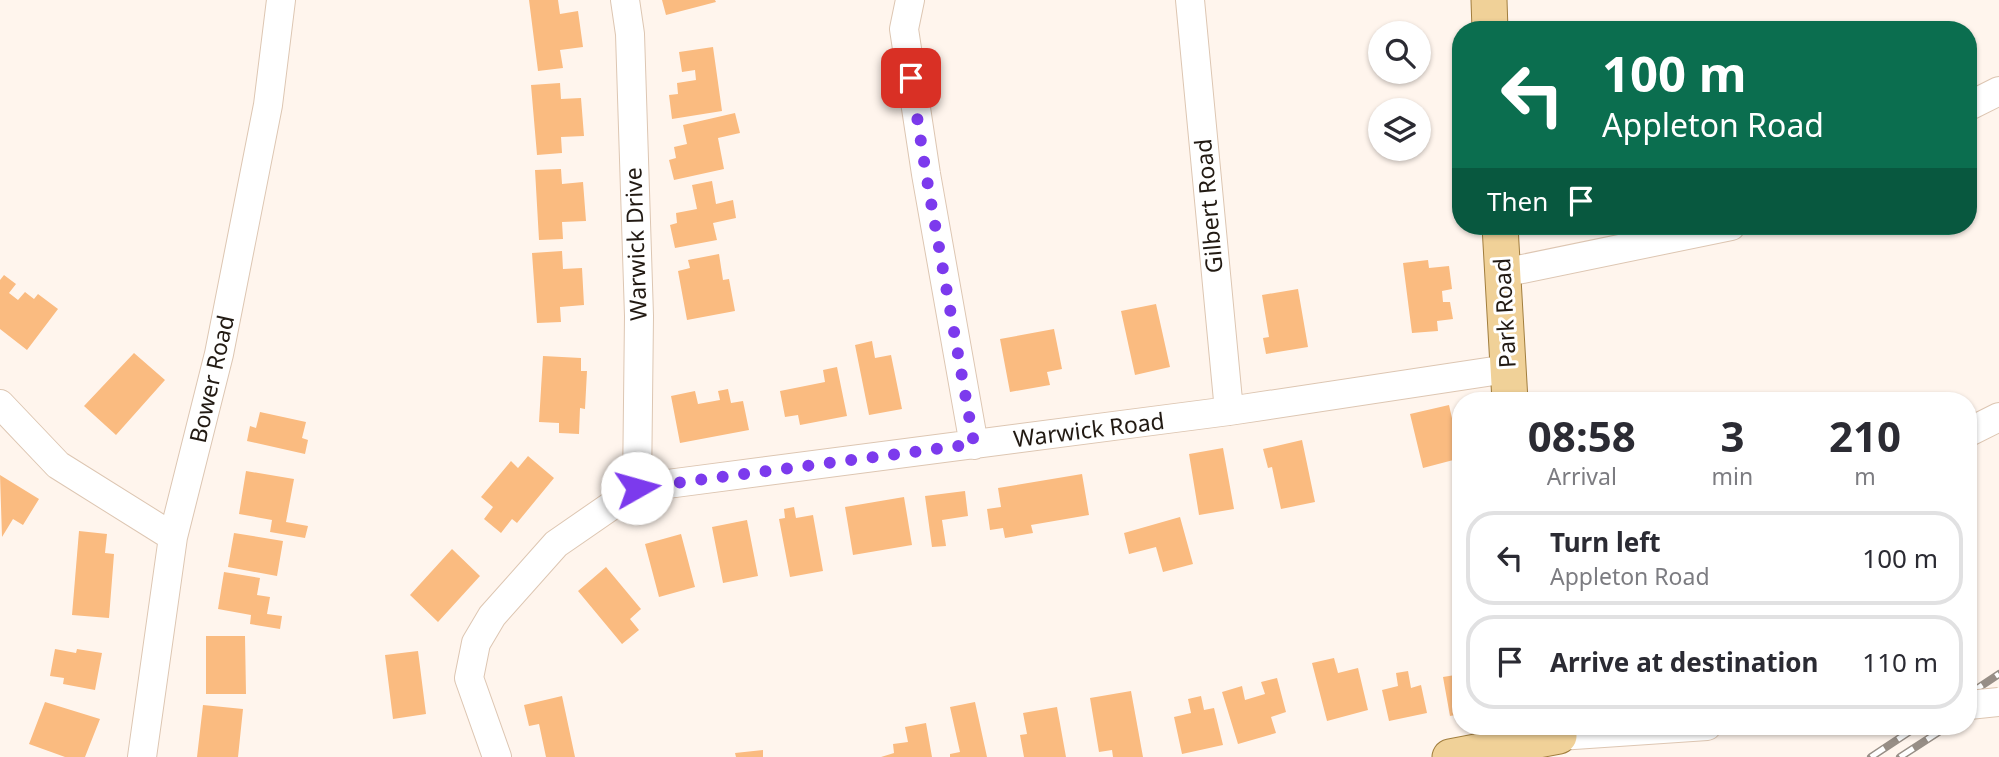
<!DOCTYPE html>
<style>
:root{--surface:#fff;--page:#f7f7f7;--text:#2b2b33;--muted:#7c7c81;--line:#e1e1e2}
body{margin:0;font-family:"Noto Sans",sans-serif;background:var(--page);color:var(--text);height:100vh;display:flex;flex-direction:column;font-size:26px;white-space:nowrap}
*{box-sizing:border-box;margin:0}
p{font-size:23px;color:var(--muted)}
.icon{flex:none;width:38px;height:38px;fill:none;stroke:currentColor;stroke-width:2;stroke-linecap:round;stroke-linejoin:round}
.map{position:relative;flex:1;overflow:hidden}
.sheet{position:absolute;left:1452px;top:392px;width:525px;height:343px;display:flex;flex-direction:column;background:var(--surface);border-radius:28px;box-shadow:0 2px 5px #0004}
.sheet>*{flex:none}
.hud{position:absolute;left:1452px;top:21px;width:525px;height:214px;border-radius:28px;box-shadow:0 2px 5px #0004;background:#0b6e4f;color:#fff;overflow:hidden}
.fabs{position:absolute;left:1368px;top:21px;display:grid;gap:14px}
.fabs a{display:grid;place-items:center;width:63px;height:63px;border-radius:50%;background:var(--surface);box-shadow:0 2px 5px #0004;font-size:35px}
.pin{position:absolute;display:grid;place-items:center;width:60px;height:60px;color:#fff;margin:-30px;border-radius:14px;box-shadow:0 4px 10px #0006}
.me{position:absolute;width:77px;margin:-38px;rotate:83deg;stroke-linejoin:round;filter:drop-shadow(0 0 5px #0008)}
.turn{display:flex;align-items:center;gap:24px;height:147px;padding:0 35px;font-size:32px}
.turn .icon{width:91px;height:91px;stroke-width:2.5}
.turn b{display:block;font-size:49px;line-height:60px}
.then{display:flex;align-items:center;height:66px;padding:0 35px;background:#0003;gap:14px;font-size:26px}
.eta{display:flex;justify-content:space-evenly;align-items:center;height:119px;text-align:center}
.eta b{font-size:42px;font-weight:700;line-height:49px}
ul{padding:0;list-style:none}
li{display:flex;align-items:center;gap:21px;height:94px;margin:0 14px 10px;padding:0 21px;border:4px solid var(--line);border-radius:28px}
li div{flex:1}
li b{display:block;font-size:26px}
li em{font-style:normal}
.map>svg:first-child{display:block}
</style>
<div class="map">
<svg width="1999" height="757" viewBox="0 0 1999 757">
<rect width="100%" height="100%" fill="#fff5ed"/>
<path fill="#fabb80" d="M529,0h29l2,14 18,-3 5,36 -23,3 3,18 -25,3z
M662,0h53l1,2 -50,13z
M713,47l9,64 -50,8 -3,-24 9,-1 -1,-11 19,-3 -1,-10 -13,2 -3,-20z
M560,83l1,16 20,-1 3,38 -23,1 1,16 -25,2 -6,-70z
M735,113l5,20 -22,5 6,31 -50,11 -5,-20 7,-2 -2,-11 13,-3 -4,-19z
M561,169l1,15 21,-2 3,39 -24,1 1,17 -24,1 -4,-70z
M712,181l4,23 17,-4 3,18 -23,5 4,17 -42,8 -5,-23 7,-2 -1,-10 21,-4 -5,-24z
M562,251l1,18 19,-1 2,37 -24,2 1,15 -24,1 -5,-70z
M719,254l4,26 6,-1 6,32 -48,9 -9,-49 12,-3 -2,-8z
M1428,260l1,8 20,-2 3,23 -10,2 1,11h7l3,17 -16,2 1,10 -26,2 -9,-70z
M4,275l12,9 -7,9 9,7 7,-8 9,7 4,-5 20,15 -31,41 -27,-21v-49z
M1298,289l10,58 -42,7 -3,-16 6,-1 -7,-42z
M1156,304l14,63 -35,8 -14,-64z
M1054,329l8,40 -15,3 3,13 -40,7 -10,-53z
M872,341l3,17 16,-3 11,54 -33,6 -14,-70z
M134,353l31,27 -49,55 -32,-29z
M543,356l38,2v13h6l-2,38 -5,-1 -1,26 -20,-1v-10l-20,-1z
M837,367l10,49 -47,9 -2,-10 -13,2 -5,-26 45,-9 -2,-12z
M728,389l3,14 12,-2 6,29 -69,13 -9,-47 24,-5 3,13 22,-4 -2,-9z
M1449,405l12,53 -38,10 -13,-54z
M260,412l46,10 -4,16 6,2 -3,14 -58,-13 3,-15 6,2z
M1302,440l13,62 -34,7 -9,-42 -4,1 -5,-19z
M1223,448l11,61 -35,6 -10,-61z
M528,456l26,22 -37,45 -5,-4 -11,14 -17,-14 9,-12 -12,-10 30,-36 7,7z
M246,471l48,8 -8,43 22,4 -3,12 -35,-6 2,-12 -33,-6z
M1082,474l7,41 -58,10 2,8 -28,5 -2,-10 -13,2 -3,-21 14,-2 -3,-19z
M0,475l39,24 -16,26 -10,-6 -11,18z
M965,491l3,25 -26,4 4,26 -14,1 -7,-51z
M904,497l8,48 -59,10 -8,-48z
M794,507l2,11 17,-3 10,56 -33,6 -11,-58 6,-1 -1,-9z
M1180,517l13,47 -30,8 -7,-25 -27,7 -5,-21z
M747,520l11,56 -35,7 -11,-56z
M79,531l28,3 -2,19 9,1 -5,64 -37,-3z
M234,533l49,8 -6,35 -49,-9z
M681,534l14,53 -36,10 -14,-53z
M452,549l28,27 -42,46 -28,-27z
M606,567l35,42 -11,10 9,11 -17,14 -44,-53z
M224,572l36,6 -3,17 13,2 -3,17 15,2 -2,13 -30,-5 1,-9 -33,-6z
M206,636h39l1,58h-40z
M55,649l21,4 1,-4 25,4 -7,37 -32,-6 1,-6 -14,-2z
M418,651l8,63 -33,5 -8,-64z
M1334,658l4,15 20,-5 10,42 -41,11 -15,-58z
M1408,671l3,17 10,-3 6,28 -38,8 -7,-31 16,-4 -2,-13z
M1461,674v40l-11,2 -7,-39z
M1277,678l9,34 -15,5 5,16 -38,11 -16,-52 20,-6 3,14 20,-6 -4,-12z
M1131,691l12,66h-30l-1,-7 -13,2 -9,-54z
M562,696l13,61h-29l-7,-33 -10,2 -5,-21z
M1201,696l3,14 10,-2 9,37 -41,9 -8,-37 17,-4 -3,-14z
M45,702l55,17 -15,38h-20l-36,-13z
M975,702l12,55h-37v-3l10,-2 -10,-45z
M203,705l40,4 -5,48h-41z
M1057,707l9,50h-42l-4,-22 7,-1 -4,-21z
M926,723l6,34h-51l13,-4 -1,-9 15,-2 -3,-15z
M763,750v7h-27l-1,-4z"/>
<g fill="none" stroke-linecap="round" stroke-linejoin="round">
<defs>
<path id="minor" d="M625,0l5,34 9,282 -2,172
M910,0l-6,29 22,145 48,271
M1190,0l39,411
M1969,106l30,-15
M1503,273l228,-47
M0,404l58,61 115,72
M1969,432l30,-15
M1559,736l148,-10
M142,757l31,-220 46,-183 49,-249 13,-105
M497,757l-28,-79 7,-35 16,-27 64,-72 81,-56 592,-77 278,-42"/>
<path id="major" d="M1489,0l1,30
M1500,226l10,175
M1450,757l109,-21"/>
</defs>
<use href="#minor" stroke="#ddc6b2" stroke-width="30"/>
<use href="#major" stroke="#a17d3d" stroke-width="37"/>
<use href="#minor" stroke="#fff" stroke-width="28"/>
<use href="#major" stroke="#f0d198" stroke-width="35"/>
<defs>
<path id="rail" d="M1969,694l30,-20
M1969,713l30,-20
M1871,757l47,-31
M1900,757l48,-31"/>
</defs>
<use href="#rail" stroke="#978e86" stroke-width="8"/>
<use href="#rail" stroke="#fff" stroke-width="5" stroke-dasharray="16" stroke-linecap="butt"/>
<defs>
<path id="minor-bridge" d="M1969,705l30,-3"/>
</defs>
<use href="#minor-bridge" stroke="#ddc6b2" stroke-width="30" stroke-linecap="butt"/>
<use href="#minor-bridge" stroke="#fff" stroke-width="28"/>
</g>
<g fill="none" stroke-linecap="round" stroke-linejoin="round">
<path stroke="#7c3aed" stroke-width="12" stroke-dasharray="0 21.6" d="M637,488l337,-44 -48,-270 -15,-96"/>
</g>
<g text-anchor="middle" stroke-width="6" stroke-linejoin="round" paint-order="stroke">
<g font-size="23" fill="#221a13" stroke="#fff">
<text transform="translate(1209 206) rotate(-95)" y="8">Gilbert Road</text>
<text transform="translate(636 244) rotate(-92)" y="8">Warwick Drive</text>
<text transform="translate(1505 313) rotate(-93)" y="8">Park Road</text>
<text transform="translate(212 379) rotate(-77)" y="8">Bower Road</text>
<text transform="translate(1089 430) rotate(-7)" y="8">Warwick Road</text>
</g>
</g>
</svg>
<div class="fabs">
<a><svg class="icon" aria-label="search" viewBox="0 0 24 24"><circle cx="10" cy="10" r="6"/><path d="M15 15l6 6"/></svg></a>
<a><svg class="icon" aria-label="layers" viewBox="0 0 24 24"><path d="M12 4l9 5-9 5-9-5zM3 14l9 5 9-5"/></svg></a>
</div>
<div class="pin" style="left:911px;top:78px;background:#d93025"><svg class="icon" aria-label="arrive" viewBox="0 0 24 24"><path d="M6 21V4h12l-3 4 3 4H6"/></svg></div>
<svg class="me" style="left:637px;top:488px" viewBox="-20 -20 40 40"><circle r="19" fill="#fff"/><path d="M0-13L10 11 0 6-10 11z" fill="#7c3aed"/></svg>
<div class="hud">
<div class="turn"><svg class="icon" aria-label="left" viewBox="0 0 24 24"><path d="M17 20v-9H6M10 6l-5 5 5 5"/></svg><div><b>100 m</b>Appleton Road</div></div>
<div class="then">Then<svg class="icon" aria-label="arrive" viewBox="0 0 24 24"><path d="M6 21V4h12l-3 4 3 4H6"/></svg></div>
</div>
<section class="sheet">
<div class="eta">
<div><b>08:58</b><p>Arrival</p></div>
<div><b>3</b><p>min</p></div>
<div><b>210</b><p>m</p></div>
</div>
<ul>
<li><svg class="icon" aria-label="left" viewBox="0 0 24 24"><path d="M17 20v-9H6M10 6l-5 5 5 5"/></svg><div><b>Turn left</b><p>Appleton Road</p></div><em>100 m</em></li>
<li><svg class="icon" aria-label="arrive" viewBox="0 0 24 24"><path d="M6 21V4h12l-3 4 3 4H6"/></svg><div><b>Arrive at destination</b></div><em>110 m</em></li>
</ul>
</section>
</div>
